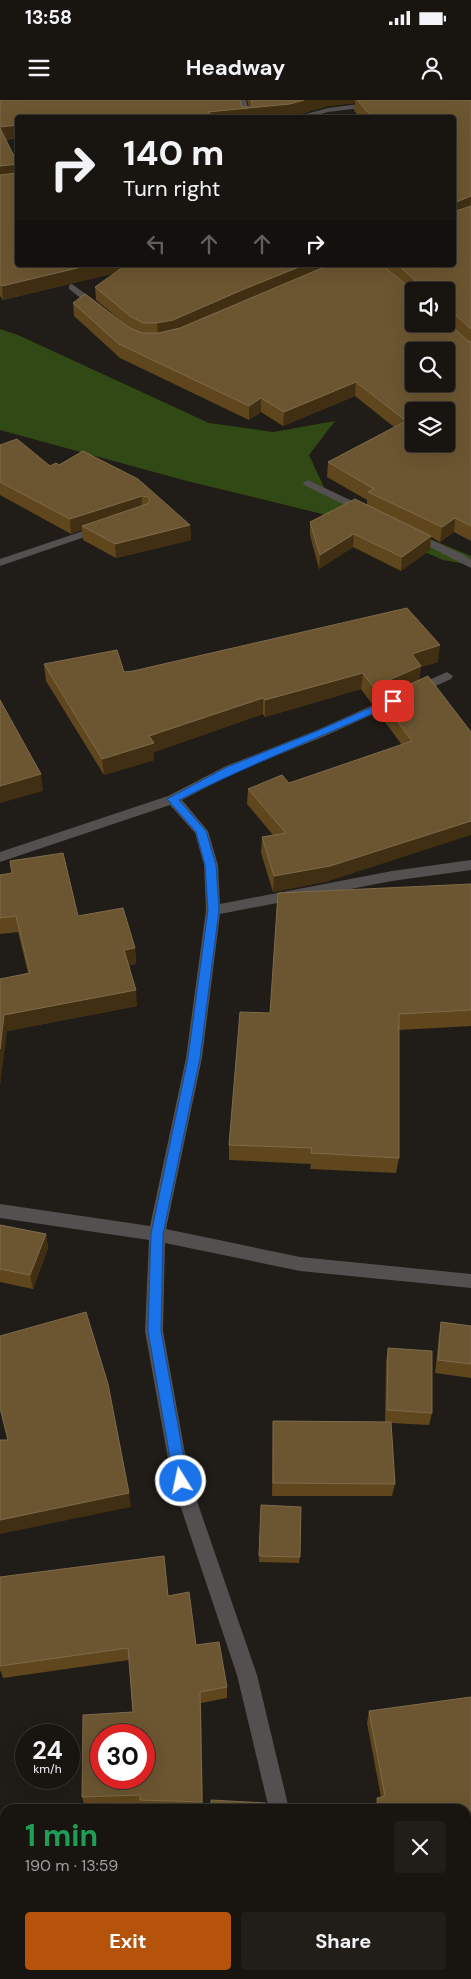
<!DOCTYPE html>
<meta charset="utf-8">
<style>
:root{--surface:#181511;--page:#211e1a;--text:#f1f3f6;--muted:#9f9f9f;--line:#363431;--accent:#b45309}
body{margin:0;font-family:"DM Sans",sans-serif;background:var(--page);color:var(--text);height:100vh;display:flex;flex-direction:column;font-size:19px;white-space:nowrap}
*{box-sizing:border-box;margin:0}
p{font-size:16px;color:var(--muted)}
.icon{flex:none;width:28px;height:28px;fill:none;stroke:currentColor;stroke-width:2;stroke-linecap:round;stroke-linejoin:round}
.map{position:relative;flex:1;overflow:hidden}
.panel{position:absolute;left:0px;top:1704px;width:471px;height:176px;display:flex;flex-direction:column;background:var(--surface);border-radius:15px 15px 0 0;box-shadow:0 5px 20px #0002,0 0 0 1px var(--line)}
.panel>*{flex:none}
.guide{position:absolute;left:15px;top:15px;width:441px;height:152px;border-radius:5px;box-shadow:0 5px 20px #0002,0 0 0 1px var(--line);background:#181511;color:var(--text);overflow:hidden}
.fabs{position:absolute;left:405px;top:182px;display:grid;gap:10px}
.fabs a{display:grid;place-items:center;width:50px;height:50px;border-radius:5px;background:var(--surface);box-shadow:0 5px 20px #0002,0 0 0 1px var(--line);font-size:25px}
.speed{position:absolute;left:15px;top:1624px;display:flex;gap:10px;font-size:25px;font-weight:700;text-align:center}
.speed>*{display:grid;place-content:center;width:65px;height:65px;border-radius:50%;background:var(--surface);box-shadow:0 5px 20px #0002,0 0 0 1px var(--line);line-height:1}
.speed small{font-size:12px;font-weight:400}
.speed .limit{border:8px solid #d22;background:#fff;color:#111}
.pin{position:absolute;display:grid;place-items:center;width:42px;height:42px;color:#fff;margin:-21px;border-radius:10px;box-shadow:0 2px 8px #0006}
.me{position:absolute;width:55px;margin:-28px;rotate:350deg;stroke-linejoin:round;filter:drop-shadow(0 0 4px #0008)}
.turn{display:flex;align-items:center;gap:18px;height:105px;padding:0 25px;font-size:22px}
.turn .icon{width:65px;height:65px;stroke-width:2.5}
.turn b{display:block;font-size:35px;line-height:42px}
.lanes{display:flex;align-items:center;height:48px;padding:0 25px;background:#0003;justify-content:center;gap:25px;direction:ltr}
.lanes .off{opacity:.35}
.round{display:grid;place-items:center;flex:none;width:52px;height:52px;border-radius:5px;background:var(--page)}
.head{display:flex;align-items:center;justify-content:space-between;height:85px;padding:0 25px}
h1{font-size:30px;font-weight:700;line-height:38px;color:#1e9e55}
.button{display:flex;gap:10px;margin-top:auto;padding:10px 25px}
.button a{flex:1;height:58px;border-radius:5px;background:var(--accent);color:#fff;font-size:20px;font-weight:700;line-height:58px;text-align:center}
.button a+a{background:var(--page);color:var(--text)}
.status{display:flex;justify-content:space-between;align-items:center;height:35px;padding:0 25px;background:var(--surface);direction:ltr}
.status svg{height:14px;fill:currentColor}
header{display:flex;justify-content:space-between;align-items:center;height:65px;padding:0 25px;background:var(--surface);font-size:22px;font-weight:700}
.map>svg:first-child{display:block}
</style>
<div class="status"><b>13:58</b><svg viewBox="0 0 49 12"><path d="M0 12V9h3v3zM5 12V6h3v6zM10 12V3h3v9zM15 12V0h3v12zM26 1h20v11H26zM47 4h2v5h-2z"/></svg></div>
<header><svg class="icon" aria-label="menu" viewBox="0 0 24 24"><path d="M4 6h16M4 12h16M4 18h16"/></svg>Headway<svg class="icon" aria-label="person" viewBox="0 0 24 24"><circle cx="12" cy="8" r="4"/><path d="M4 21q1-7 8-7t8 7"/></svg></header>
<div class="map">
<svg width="471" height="1879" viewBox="0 0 471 1879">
<rect width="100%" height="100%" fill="#201c17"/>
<path fill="#314914" d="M0,229l18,6 191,88 64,9 62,-11 -26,34 19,41 143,60v9l-28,-5 -84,-37 -172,-42 -187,-51z"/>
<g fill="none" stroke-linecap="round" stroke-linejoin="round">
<path fill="#53504f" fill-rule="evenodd" d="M238,0h8l5,18h-8z
M391,0h24l-4,2 -83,10 -21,6h-16l37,-10z
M72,184l30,22v4h-6l-27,-21v-4z
M308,380l61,29 2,2 -6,3 -4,-1 -57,-28 -1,-2z
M101,425l6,3 -2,2 -105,36v-7z
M412,431l52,24 7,5v8l-63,-32 -2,-2 2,-2z
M447,572l6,4 -2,3 -126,57 -89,36 -54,28 26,31 10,34 2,39 172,-33 79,-11v10l-79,11 -172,33 -18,144 -36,171 134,28 171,17v14l-171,-17 -135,-28 -2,88 27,150 67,194 32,134h-20l-32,-134 -65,-194 -27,-150 4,-91 -149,-22v-14l150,22 36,-168 20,-148 -2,-45 -9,-32 -25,-28 -170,57v-10l168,-56 58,-30 91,-36z
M291,1875h22l1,4h-22z"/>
</g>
<path fill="#5f461d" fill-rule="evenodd" d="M0,0l249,7 -2,-7h224v441l-17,-9 -14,10 -9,-5 -1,13 -29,21 -48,-24 -34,22 -9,-34v-13l57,-18v-4l-40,-23 1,-15 66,-35 -39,-31 -72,30 -22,-14 -12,8 -129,-62 -46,-42 -1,-13 57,25 -34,-28 -1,-13 20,-14 -112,27 -3,-4zM355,3l-1,8 7,7h93v147h-436l-12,-125 12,-2v-20h263l9,-1 38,-11zM414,191h32v33z
M0,345l50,21 9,-1 24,-14 107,74 1,15 -75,18 -33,-18 -1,-10 -11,4 -71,-39z
M438,562l-17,5 -2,13 52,52 -142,149 -56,11 -12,-39 1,-16 11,-2 -26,-31 1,-15 41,-6 113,-38 -23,-31 1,-14 -8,4 -11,-15 -96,28 -2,-3 -109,38v8l-50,15 -58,-94 -2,-17 80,8z
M10,761l68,55 57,32 1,16 -7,1 8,41 -130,25 -7,-52 28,-6 -10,-41 -18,2v-59l12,-2z
M471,784v142l-72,4v128l-3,15 -86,-4 1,-5 -82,-4v-15l41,-132z
M0,1125l46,9 2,14 -15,41 -33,-7z
M441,1222l30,4v52l-36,-5 4,-37z
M388,1248l44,65 -3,12 -38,-2 4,61 -3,12h-120l1,-75 112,1 1,-61z
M261,1405l39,52 -1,6 -40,-1z
M0,1477l168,19 28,49 31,42v11l-26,5 2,106h-61l-1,-4 -56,2 -3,-10 51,-85 -4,-52 -126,18 -2,-7 -1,1z
M471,1597v200l-5,1v-89h-91l2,-11 4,-1 -14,-74 2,-12z
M7,1875h258v4h-258z"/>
<path fill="#402f12" d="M304,0h51v3l-27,3 -38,11 -9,1h-73v-6z
M18,25v13l-17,2 -1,-13z
M18,64v14l-18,2v-14z
M471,96l-1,13 -16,6v-12z
M90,165h55v1l-142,34 -1,-14z
M304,165h34l-180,72 -1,-14z
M356,282l-1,14 -72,30 1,-14z
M261,298v14l-12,8v-14z
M142,396v14l-60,16v4l-11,4 -1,-15z
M455,418l-1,14 -14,10 2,-15z
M190,425l1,15 -75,18 -1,-14z
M354,434l-1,13 -34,22 1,-14z
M431,436l-1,14 -29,21 1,-14z
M440,545l-2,17 -17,5 -2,15 -39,16v2l-8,4 1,-17 39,-33z
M363,573l-2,16 -96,28v-17z
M263,598v16l-109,38v8l-50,15 -2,-16 47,-23z
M41,674l2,17 -43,12v-17z
M471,721v14l-142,46 -56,11 1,-16z
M135,848l1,16 -10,1 -2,-15z
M136,890l1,16 -130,25 -7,56v-38l4,-34z
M46,1134l2,14 -15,41 -3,-14z
M129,1393l2,14 -131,27v-14z"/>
<path fill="#6c5631" stroke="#7e6b4b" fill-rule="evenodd" d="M0,0h240l2,7h9l2,-2 -2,-5h53l-14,4 -82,8 7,6h-131l-1,-2 -9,2h-56v7l-18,2z
M357,0h114v96l-17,7v1v-86h-81z
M0,28l18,36 -18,2z
M18,71v94h72l-88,21 -2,-2v-109l17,-2z
M471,106v123l-22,-20h-3v-18h-29l-1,-10 -18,-16h56v-55l2,1z
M126,165h178l-62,25 -69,30 -16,3h-14l-13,-7 -35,-29z
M329,165h53l32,26v33h32v-3l22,20 3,1v184l-16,-8 -13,9 -74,-35 6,-3 -46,-27 78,-41 -50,-39 -72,30 -23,-14 -12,8 -130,-62 -46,-41 12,-9 45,34 12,5h17l21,-5zM414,251h32v33h-32zM414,311h32v33h-32z
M17,339l33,27 6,-3 3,2 24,-14 55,28 52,46 -75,19 -33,-18 65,-22 3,-3 -2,-4 -6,-1 -72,23 -70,-37v-37z
M355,399l76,37 -29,21 -48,-23 -34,21 -10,-33z
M407,508l33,37 -28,9 9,12 -48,21 -10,-14 -98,27 -2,-2 -114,38 5,7 -52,16 -58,-95 73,-14 7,22 9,-1z
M428,576l43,56v89l-141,45 -56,10 -12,-39 24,-4 -38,-44 34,-14 7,8 123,-42 -32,-43z
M0,600l41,74 -41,12z
M63,753l15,63 45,-8 12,40 -11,2 12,40 -132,25 -4,34v-70l30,-6 -14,-57 -16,2v-43l12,-2 -2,-12z
M471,784v126l-72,4v144l-88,-5 1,-5 -83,-3 11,-133 30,1 8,-120z
M0,1125l46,9 -16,41 -30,-6z
M86,1212l22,72 21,109 -129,27v-80h8l-8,-32v-72z
M441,1222l30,4v38l-33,-4z
M388,1248l44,3v62l-45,-3z
M273,1321l118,1 4,62 -122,-1z
M261,1405l40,2 -1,50 -41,-1z
M164,1456l4,40 21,-4 7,53 23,-3 8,45 -27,5 2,110 -62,-2v-5l-58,2 1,-82 50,-3 -5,-64 -128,18v-89zM101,1635h43v43h-43z
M471,1597v192h-3l-1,-5h-1v-75h-87l-2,-11 8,-2 -16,-85z
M211,1700l55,3v6h-55z
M7,1875h240l-30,4h-210z"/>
<path fill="#1a73e8" stroke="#114b97" d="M393,598l3,1v4c-72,33 -146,61 -217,97l27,31 10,34 3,45 -19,148 -37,176 -2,97 27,150 -2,5 -5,2 -5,-2 -2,-5 -26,-150 3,-97 37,-176 20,-148 -3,-45 -9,-33 -29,-33 60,-32 90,-36z"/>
</svg>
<div class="fabs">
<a><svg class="icon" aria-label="sound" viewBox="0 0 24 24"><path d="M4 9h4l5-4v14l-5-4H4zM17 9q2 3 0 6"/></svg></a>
<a><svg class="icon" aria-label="search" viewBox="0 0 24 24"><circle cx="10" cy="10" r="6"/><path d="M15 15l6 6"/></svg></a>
<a><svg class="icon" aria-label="layers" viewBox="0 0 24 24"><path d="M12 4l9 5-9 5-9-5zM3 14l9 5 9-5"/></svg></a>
</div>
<div class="speed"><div>24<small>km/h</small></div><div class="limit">30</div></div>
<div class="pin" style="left:393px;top:601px;background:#d93025"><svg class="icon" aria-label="arrive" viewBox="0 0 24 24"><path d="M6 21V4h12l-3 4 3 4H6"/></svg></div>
<svg class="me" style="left:181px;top:1381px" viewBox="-20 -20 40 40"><circle r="17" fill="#1a73e8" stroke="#fff" stroke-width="3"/><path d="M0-11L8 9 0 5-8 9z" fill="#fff"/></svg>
<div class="guide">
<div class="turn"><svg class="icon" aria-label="right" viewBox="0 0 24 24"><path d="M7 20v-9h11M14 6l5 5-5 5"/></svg><div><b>140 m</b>Turn right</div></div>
<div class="lanes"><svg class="icon off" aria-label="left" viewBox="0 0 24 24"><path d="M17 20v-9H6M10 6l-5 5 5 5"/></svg><svg class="icon off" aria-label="ahead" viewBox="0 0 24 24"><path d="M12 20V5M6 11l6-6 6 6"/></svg><svg class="icon off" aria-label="ahead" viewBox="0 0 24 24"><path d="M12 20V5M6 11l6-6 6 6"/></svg><svg class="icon" aria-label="right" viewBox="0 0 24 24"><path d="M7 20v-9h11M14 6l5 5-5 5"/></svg></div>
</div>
<section class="panel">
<div class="head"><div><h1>1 min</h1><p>190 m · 13:59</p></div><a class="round"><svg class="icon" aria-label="close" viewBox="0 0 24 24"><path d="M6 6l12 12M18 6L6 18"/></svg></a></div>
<div class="button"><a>Exit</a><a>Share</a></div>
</section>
</div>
